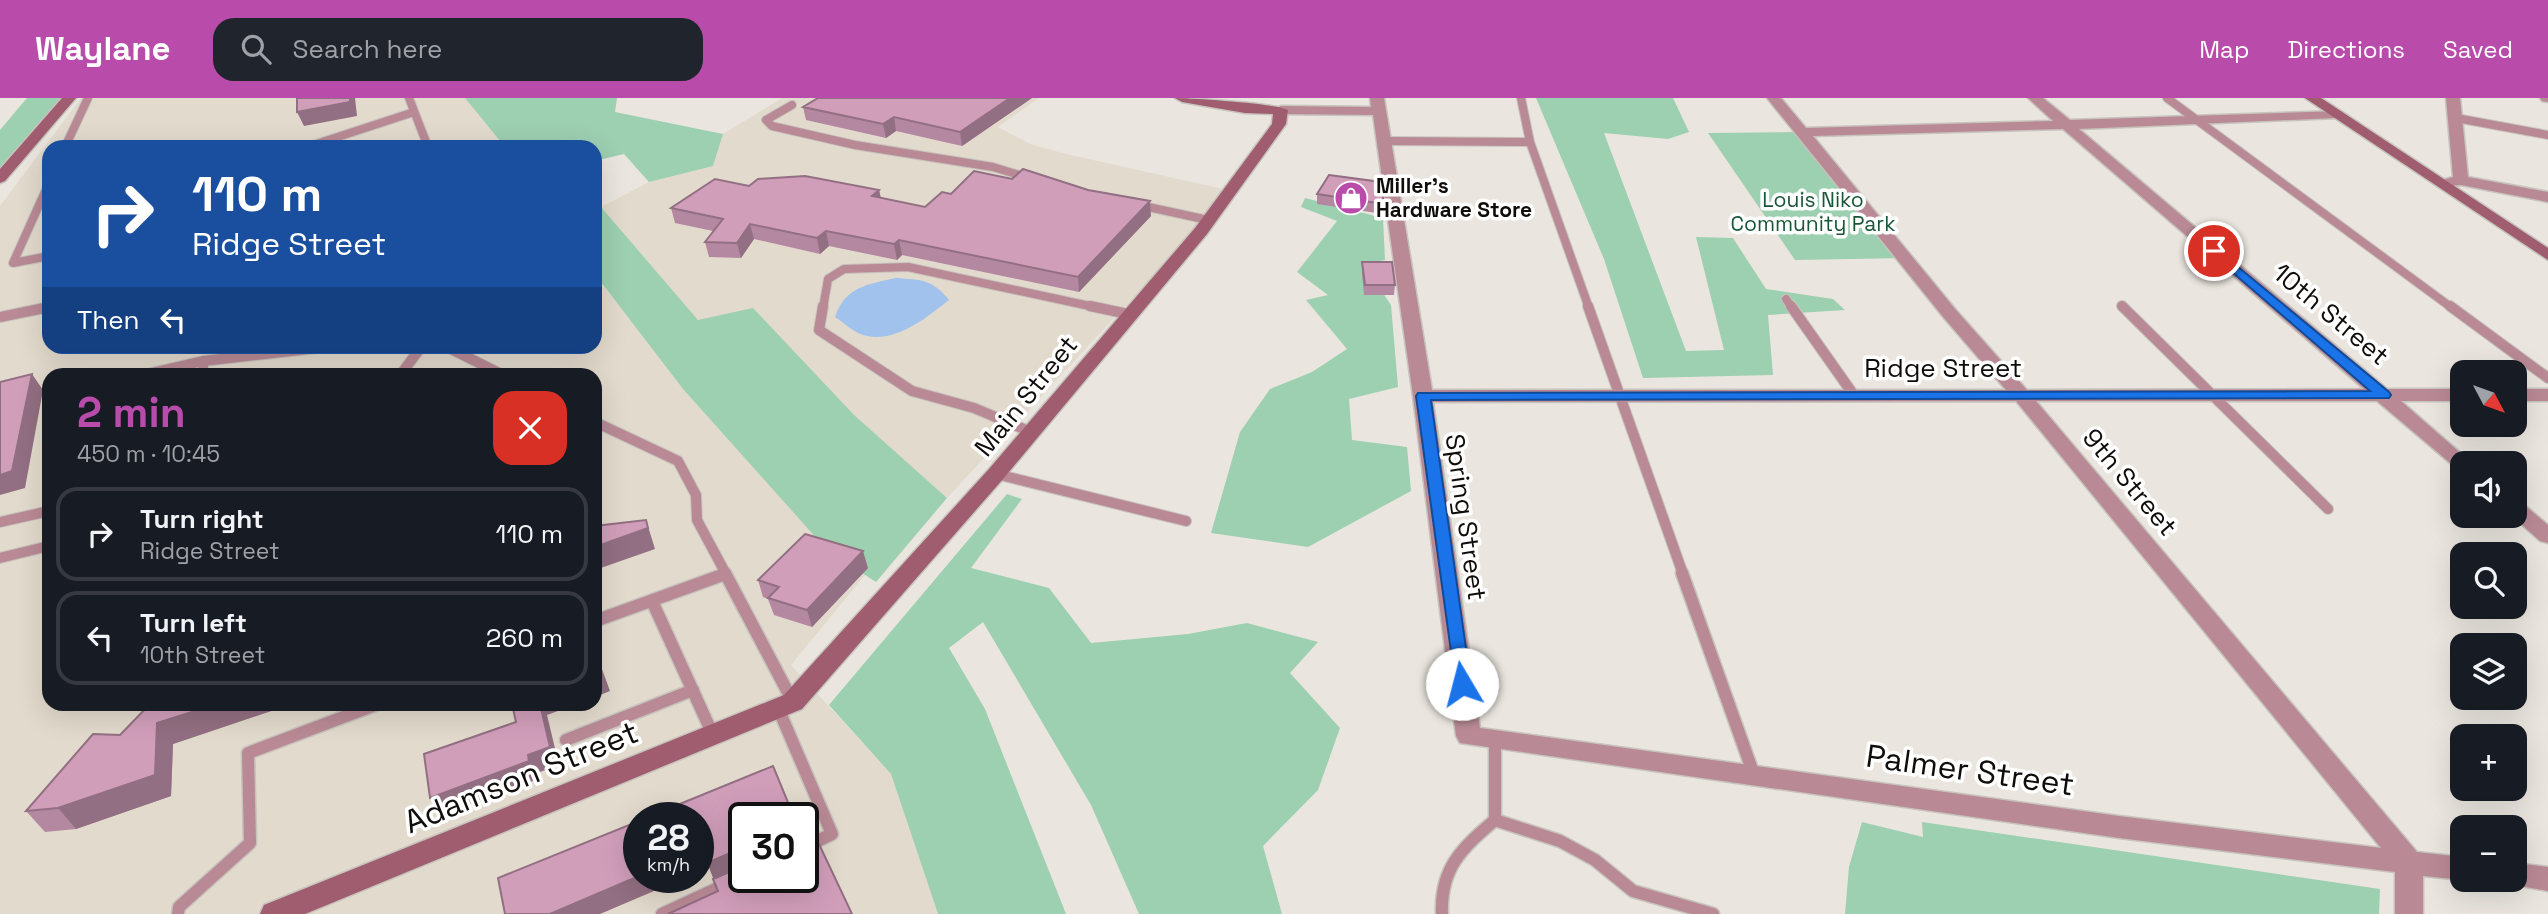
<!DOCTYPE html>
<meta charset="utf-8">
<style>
:root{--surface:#171b24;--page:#20242c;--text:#f1f3f6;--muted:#9ea1a6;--line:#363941;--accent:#b94cab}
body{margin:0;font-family:"Space Grotesk",sans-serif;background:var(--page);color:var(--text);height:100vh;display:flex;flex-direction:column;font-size:26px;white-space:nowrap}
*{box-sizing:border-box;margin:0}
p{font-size:23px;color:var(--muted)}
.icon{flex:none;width:38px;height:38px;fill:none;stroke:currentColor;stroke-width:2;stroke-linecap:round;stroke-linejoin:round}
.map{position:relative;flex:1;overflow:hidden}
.sheet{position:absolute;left:42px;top:270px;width:560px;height:343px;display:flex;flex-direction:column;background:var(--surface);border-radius:21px;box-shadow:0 7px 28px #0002}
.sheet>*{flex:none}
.banner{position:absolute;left:42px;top:42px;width:560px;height:214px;border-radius:21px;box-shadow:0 7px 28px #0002;background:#1a4fa0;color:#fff;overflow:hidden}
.needle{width:46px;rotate:131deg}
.controls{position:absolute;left:2450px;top:262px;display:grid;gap:14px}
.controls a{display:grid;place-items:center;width:77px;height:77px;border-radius:14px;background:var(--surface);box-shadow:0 7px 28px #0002;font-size:35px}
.speed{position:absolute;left:623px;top:704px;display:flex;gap:14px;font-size:35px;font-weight:700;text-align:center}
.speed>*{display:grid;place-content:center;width:91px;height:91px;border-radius:50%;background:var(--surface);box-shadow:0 7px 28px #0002;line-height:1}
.speed small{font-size:18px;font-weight:400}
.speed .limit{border:4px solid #111;border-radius:10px;background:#fff;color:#111}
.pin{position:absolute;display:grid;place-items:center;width:60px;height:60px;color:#fff;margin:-30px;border:4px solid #fff;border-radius:50%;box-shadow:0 2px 7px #0007}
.me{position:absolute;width:77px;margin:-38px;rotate:352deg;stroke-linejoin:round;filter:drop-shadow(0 0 5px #0008)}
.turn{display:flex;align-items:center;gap:24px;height:147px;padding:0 35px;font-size:32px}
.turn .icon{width:91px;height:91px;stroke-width:2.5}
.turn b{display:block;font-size:49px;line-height:60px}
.then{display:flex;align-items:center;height:66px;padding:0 35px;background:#0003;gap:14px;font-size:26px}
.round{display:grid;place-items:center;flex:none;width:74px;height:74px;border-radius:21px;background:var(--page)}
.overview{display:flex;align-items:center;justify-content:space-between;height:119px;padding:0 35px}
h1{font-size:42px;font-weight:700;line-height:52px;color:var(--accent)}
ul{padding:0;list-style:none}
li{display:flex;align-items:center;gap:21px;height:94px;margin:0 14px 10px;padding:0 21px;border:4px solid var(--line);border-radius:21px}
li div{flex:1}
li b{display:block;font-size:26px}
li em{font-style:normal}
header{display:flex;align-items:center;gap:42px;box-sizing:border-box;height:98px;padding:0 35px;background:var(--accent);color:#fff}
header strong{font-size:33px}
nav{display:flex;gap:38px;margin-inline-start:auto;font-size:24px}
.search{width:490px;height:63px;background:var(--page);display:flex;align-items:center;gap:18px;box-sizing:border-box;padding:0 24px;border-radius:21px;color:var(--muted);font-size:26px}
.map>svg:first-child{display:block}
</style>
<header>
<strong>Waylane</strong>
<div class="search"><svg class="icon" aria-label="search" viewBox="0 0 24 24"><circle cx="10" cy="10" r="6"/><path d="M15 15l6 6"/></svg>Search here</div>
<nav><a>Map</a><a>Directions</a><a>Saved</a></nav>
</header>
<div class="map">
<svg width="2548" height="816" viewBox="0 0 2548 816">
<rect width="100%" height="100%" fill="#eae6df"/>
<path fill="#e2dacc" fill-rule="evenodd" d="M81,0h384l40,49h-456v199h546v-77l6,13 82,107 145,161 37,25 -74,90 100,109 47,140h-938v-708zM49,276h546v330h-546zM639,719h59v60h-59zM744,719h59v60h-59z
M782,0h257l-41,29 32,17 36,10 166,37 -285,307 -93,-82 -156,-96 -97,-113 48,-25 64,-16 10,-32z"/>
<path fill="#9dcfb1" d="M27,0h42l-69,80v-48z
M465,0h152l-2,14 108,22 -10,32 -64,16 -25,-28 -29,7v-14h-90z
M1536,0h137l16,34 -21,7 -64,-6 82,218 38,-1 -28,-113 37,1 33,51 67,10 12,11 -77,5 5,60 -130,3 -39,-119z
M1802,34l103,126 -110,2 -87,-127z
M1305,100l78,20 2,42 -22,4 28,41 7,82 -49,12 3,41 55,7 4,44 -103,56 -97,-14 29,-101 30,-43 42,-17 35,-23 -41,-49 22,-5 -31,-23 40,-51 -36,-14z
M595,102l103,120 55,-12 101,107 93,83 -71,84 -48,-31 -145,-162 -82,-107 -6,-13z
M1007,396l15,5 -51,69 78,20 42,55 97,-9 59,-11 71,19 -28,31 50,55 -22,62 -55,56 19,68h-143l-48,-109 -108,-183 -34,26 36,61 81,205h-128l-47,-140 -62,-69z
M1862,724l61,15 -1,-15 458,67 -1,25h-534l4,-47z"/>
<path fill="#a1c2ec" d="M896,180c26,2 36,1 53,22 -23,18 -59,48 -91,33 -8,-4 -15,-11 -23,-16 10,-30 33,-33 61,-39z"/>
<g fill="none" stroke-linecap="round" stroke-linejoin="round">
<defs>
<path id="lane-far2" d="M409,0l19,49
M1521,0l9,44 59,166
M2167,0l285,210
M792,7l-26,15 6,6 83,19 138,22 36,11
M2456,20l92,17
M1385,43l145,1
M65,49l23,-49
M307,49l107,-35
M49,85l-36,80 36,-7
M1139,107l69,15
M1786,201l6,9
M46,210l3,-1
M823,210l5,-29 16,-10 64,-2 191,41"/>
<path id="lane-far1" d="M823,208l-4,24 93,61 62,17 57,24
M1090,208l38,8
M1588,208l95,268
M1791,208l62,88
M2122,208l206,203
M2450,208l98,72
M0,219l49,-10
M445,248l56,28
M203,263l132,-15
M147,276l56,-13v13
M401,276l21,-28
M595,324l83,39 18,34 1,25 29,54
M996,376l190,47
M0,424l49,-11
M0,460l49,-12"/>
<path id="lane" d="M725,475l68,129
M1682,475l72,202
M652,503l61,134
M595,523l130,-47
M778,610l54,126 -29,14
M566,642l127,-50
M1495,722l65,21 35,19 38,31 80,23
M178,816l1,-7 71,-64 -2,-90 130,-49
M662,816l82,-38
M1442,816c-2,-46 20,-66 53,-94v-81"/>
<path id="street" d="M1370,0h14l48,292h574l-62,-72 -177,-220h14l25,30 247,-7 -25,-23h15l27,22 271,-9 2,3 -7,4 -257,11 308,260h75v12h-61l72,63h-11v6l-6,-2 -79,-67h-341l381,451 45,5 1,23 -40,-4v38h-28v-42l-276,-34 -659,-95 -4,-7 -43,-340 -40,-281 -92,-1 -7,-4 7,-4 90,1zM2063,31l301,260 -337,1 -71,-80 -143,-174zM2016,303l365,447 -262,-32 -639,-88 -47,-326z
M2446,0h14l8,79 80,15v10l-87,-17 -22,2 -3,-3 3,-3 14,-4z
M2540,0h8v4l-6,-1z
M2515,291h33v12h-33z
M2515,403l7,2 26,22v18l-8,-2 -28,-25h3z
M2515,765l33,4v24l-43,-8 -1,-3h11z"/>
<path id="secondary" d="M62,0h14l-71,83 -5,2v-14z
M1175,0c15,0 106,6 113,12l-2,14 -79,110 -204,245 -201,230 -497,205h-45l4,-9 520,-210 205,-226 206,-241 77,-104 1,-10 -28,-1 -63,-11z
M2305,0h16l227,150v12z"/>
</defs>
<use href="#lane-far2" stroke="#c7c3bd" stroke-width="10"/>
<use href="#lane-far1" stroke="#c7c3bd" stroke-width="12"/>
<use href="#lane" stroke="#c7c3bd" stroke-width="15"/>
<use href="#street" stroke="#c7c3bd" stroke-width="3"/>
<use href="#secondary" stroke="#c7c3bd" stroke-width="3"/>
<use href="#lane-far2" stroke="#b98a96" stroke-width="8"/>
<use href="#lane-far1" stroke="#b98a96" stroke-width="10"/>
<use href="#lane" stroke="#b98a96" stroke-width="12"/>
<use href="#street" fill="#b98a96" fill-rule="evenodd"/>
<use href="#secondary" fill="#9f5d6f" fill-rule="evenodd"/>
</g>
<path fill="#b488a0" d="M1032,0l-70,48 -66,-15 -10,7 -80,-18 -3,-13z
M749,88l130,4 2,8 44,9 26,-13 200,22 -72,76 -177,-37 -5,5 -68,-14 -9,8 -66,-15 -13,19 -32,-1 -4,-15 8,-11 -38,-8 -4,-15z
M1317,96l67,10 -1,10 -66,-10z
M1362,164l33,23 -1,10h-30l-2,-22z
M868,470l-56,59 -38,-12 -6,-16 -5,-2 -5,-17z
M150,606h142l-119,40 -2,52 -95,33 -31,3 -19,-21 94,-76z
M744,719v60l-26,14 -9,-24z"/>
<path fill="#926f82" d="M350,0h5l2,18 -53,10 -7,-14z
M1010,0h22l-70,48 -2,-14z
M894,19l2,14 -10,7 -3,-14z
M879,92l3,15 -10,-9z
M1150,103l1,15 -72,76 -1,-15z
M750,126l4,15 -13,19 -4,-15z
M826,133l3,15 -9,8 -3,-16z
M899,142l3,15 -5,5 -3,-16z
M32,276l11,16 -18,98 -25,7v-20z
M646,422l9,29 -60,21v-23z
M863,453l5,17 -56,59 -5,-17z
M595,552l15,41 -15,6z
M217,606h75l-119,40 -2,52 -95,33 -18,-21 99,-85z
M520,606h57l-30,11 12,50 -22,8 1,6 -97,36 -11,-17 99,-76z
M701,752h36l7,16 -30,14 -5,-13 -11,5v-21z
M639,778l48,1 -87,37h-50z"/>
<path fill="#d19eba" stroke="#926f82" stroke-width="2" d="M297,0h53v4l-53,10z
M818,0h192l-50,34 -66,-15 -11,7 -80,-17z
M1023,71l65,21 62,11 -72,76 -179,-37 -5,4 -68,-13 -9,7 -67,-14 -13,19 -32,-1 18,-23 -52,-11 44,-29 34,7 9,-7 47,-3 74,14 -7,6 53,11 17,-15 9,2 23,-23 38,8z
M1329,77l52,7 3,22 -67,-10z
M1362,164h30l3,23h-30z
M32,276l-20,97 -12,4v-93z
M646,422l2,8 -53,19v-21z
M805,436l58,17 -56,59 -39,-12 11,-11 -21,-7z
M595,556l7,20 -7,2z
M150,606h67l-60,19 -2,52 -97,33 -32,3 67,-77 27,1z
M529,606h11l10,43 -22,8 1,6 -99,37 -6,-44 92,-32 -3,-13z
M773,668l21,51h-50v38l-2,-3 -5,-2 -30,13 -6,-13 -3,1v-34h-50z
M639,723v55l-89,38h-45l-7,-36z
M803,741l4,10 12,-5 33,70h-184l50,-23 -5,-12 28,-12 3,-5v15h59z"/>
<path fill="#1a73e8" stroke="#114b97" stroke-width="2" d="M2214,149l175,145 2,3 -2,3 -958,2 40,284 -2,4h-13l-40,-292 2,-3 952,-2 -160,-138 -2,-2z"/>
<defs>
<symbol id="shop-disc" viewBox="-11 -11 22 22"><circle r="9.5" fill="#b94cab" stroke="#fff"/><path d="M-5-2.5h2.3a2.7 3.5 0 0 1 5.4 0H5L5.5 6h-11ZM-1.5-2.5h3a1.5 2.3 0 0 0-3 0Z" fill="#fff"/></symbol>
</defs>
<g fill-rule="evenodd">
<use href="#shop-disc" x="1332" y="81" width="38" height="38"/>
</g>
<g text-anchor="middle" stroke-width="7" stroke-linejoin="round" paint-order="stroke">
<g font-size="21" font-weight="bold" fill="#0f0d0b" stroke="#fff" text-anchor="start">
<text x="1376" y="95">Miller's<tspan x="1376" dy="24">Hardware Store</tspan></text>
</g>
<g font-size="21" fill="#185638" stroke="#fff">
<text x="1813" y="109">Louis Niko<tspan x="1813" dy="24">Community Park</tspan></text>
</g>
<g font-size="26" fill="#0f0d0b" stroke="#fff">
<text transform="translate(2331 216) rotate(40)" y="9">10th Street</text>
<text x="1943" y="279">Ridge Street</text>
<text transform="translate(1026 298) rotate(-51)" y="9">Main Street</text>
<text transform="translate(2130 384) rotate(50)" y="9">9th Street</text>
<text transform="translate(1466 419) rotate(82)" y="9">Spring Street</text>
</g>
<g font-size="32" fill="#0f0d0b" stroke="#fff">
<text transform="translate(1970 672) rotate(8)" y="11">Palmer Street</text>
<text transform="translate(521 679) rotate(-22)" y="11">Adamson Street</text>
</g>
</g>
</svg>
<div class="controls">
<a><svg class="needle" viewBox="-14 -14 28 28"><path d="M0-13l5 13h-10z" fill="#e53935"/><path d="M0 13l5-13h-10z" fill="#9ea1a6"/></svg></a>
<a><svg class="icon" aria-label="sound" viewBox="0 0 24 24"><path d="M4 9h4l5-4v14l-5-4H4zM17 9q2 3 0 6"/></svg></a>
<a><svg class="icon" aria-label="search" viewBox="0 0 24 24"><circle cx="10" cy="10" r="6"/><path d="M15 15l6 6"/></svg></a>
<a><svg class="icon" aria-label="layers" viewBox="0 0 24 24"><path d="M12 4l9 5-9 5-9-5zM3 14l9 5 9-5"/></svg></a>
<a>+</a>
<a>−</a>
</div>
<div class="speed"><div>28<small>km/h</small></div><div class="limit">30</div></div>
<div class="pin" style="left:2214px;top:153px;background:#d93025"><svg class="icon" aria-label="arrive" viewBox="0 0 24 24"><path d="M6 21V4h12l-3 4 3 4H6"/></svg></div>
<svg class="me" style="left:1462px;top:586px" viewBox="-20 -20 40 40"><circle r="19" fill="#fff"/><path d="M0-13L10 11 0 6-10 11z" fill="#1a73e8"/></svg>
<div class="banner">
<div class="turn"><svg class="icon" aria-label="right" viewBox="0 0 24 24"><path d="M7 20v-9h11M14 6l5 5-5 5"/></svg><div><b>110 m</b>Ridge Street</div></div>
<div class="then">Then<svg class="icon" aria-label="left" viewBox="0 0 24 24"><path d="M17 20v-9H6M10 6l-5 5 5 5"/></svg></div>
</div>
<section class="sheet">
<div class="overview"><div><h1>2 min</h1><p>450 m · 10:45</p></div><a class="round" style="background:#d93025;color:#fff"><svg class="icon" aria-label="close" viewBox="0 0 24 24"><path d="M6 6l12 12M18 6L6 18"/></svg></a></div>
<ul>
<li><svg class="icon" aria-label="right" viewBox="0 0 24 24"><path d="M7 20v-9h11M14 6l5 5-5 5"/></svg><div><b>Turn right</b><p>Ridge Street</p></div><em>110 m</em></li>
<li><svg class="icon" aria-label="left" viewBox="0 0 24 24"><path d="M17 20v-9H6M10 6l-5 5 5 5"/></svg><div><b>Turn left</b><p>10th Street</p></div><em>260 m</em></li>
</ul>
</section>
</div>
